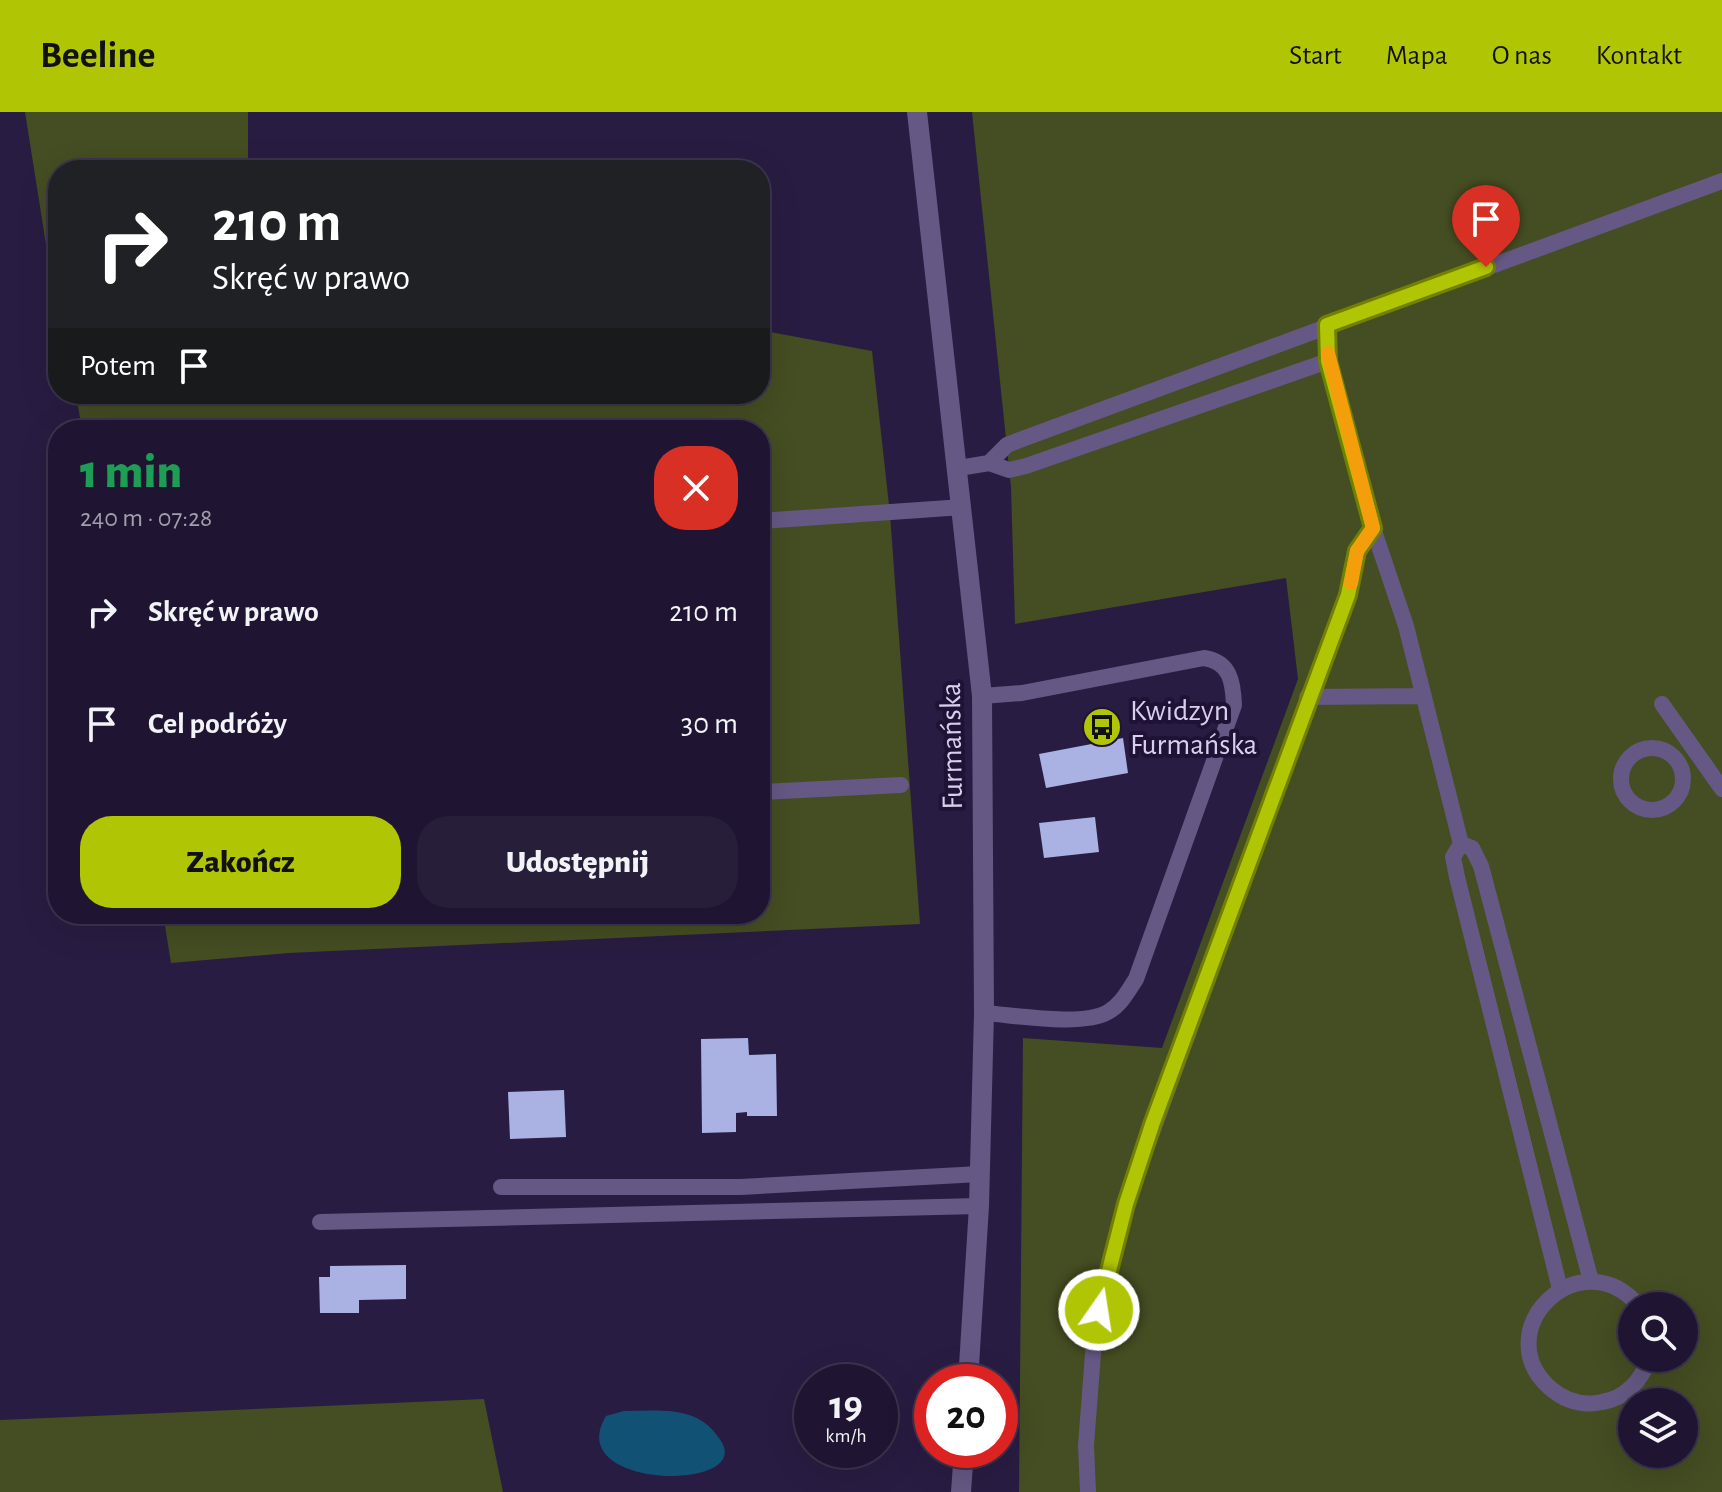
<!DOCTYPE html>
<html lang="pl">
<meta charset="utf-8">
<style>
:root{--surface:#1f1532;--page:#271e3a;--text:#f1f3f6;--muted:#a19fac;--line:#3c344d;--accent:#b0c503}
body{margin:0;font-family:"Alegreya Sans",sans-serif;background:var(--page);color:var(--text);height:100vh;display:flex;flex-direction:column;font-size:30px;white-space:nowrap}
*{box-sizing:border-box;margin:0}
p{font-size:26px;color:var(--muted)}
.icon{flex:none;width:44px;height:44px;fill:none;stroke:currentColor;stroke-width:2;stroke-linecap:round;stroke-linejoin:round}
.map{position:relative;flex:1;overflow:hidden}
.sheet{position:absolute;left:48px;top:308px;width:722px;height:504px;display:flex;flex-direction:column;background:var(--surface);border-radius:32px;box-shadow:0 8px 32px #0002,0 0 0 2px var(--line)}
.sheet>*{flex:none}
.guide{position:absolute;left:48px;top:48px;width:722px;height:244px;border-radius:32px;box-shadow:0 8px 32px #0002,0 0 0 2px var(--line);background:#202124;color:#fff;overflow:hidden}
.controls{position:absolute;left:1618px;top:1180px;display:grid;gap:16px}
.controls a{display:grid;place-items:center;width:80px;height:80px;border-radius:50%;background:var(--surface);box-shadow:0 8px 32px #0002,0 0 0 2px var(--line);font-size:40px}
.speed{position:absolute;left:794px;top:1252px;display:flex;gap:16px;font-size:40px;font-weight:700;text-align:center}
.speed>*{display:grid;place-content:center;width:104px;height:104px;border-radius:50%;background:var(--surface);box-shadow:0 8px 32px #0002,0 0 0 2px var(--line);line-height:1}
.speed small{font-size:20px;font-weight:400}
.speed .limit{border:12px solid #d22;background:#fff;color:#111}
.pin{position:absolute;display:grid;place-items:center;width:68px;height:68px;color:#fff;margin:-82px -34px;border-radius:50% 50% 50% 0;rotate:-45deg;box-shadow:0 0 8px #0007}
.pin .icon{rotate:45deg}
.me{position:absolute;width:88px;margin:-44px;rotate:13deg;stroke-linejoin:round;filter:drop-shadow(0 0 6px #0008)}
.turn{display:flex;align-items:center;gap:28px;height:168px;padding:0 32px;font-size:36px}
.turn .icon{width:104px;height:104px;stroke-width:2.5}
.turn b{display:block;font-size:56px;line-height:68px}
.then{display:flex;align-items:center;height:76px;padding:0 32px;background:#0003;gap:16px;font-size:30px}
.round{display:grid;place-items:center;flex:none;width:84px;height:84px;border-radius:32px;background:var(--page)}
.headline{display:flex;align-items:center;justify-content:space-between;height:136px;padding:0 32px}
h1{font-size:48px;font-weight:800;line-height:60px;color:#1e9e55}
.cta{display:flex;gap:16px;margin-top:auto;padding:16px 32px}
.cta a{flex:1;height:92px;border-radius:32px;background:var(--accent);color:#111;font-size:32px;font-weight:800;line-height:92px;text-align:center}
.cta a+a{background:var(--page);color:var(--text)}
ul{padding:0;list-style:none}
li{display:flex;align-items:center;gap:24px;height:112px;padding:0 32px}
li div{flex:1}
li b{display:block;font-size:30px}
li em{font-style:normal}
header{display:flex;align-items:center;gap:48px;box-sizing:border-box;height:112px;padding:0 40px;background:var(--accent);color:#111}
header strong{font-size:38px}
nav{display:flex;gap:44px;margin-inline-start:auto;font-size:28px}
.map>svg:first-child{display:block}
</style>
<header>
<strong>Beeline</strong>
<nav><a>Start</a><a>Mapa</a><a>O nas</a><a>Kontakt</a></nav>
</header>
<div class="map">
<svg width="1722" height="1380" viewBox="0 0 1722 1380">
<rect width="100%" height="100%" fill="#291c42"/>
<path fill="#454d22" fill-rule="evenodd" d="M25,0h223v58h-190v150z
M972,0h750v1380h-703l4,-454 139,10 136,-369 -12,-101 -271,46 -4,-137zM1632,1194h52v52h-52zM1632,1290h52v52h-52z
M760,218l112,21 18,163 30,410 -631,29 -118,10 -8,-49h597v-484h-678l-6,-36h684z
M484,1287l19,93h-503v-72z"/>
<path fill="#115274" d="M624,1299c34,0 73,-6 94,26 46,55 -158,55 -112,-21z"/>
<path fill="#aab2e3" d="M1123,626l5,35 -82,15 -7,-34z
M1095,705l4,35 -55,6 -5,-35z
M748,926l1,17 27,-1 1,62h-30v-4l-11,1v19l-34,1 -1,-94z
M564,978l2,47 -56,2 -2,-47z
M406,1153v34l-47,1v13h-39l-1,-36h11v-11z"/>
<g fill="none" stroke-linecap="round" stroke-linejoin="round">
<path stroke="#655884" stroke-width="16" d="M1327,213l1,36 45,167 33,98 55,218 -8,13 4,20 103,412
M989,351l18,-18 10,-4 705,-260
M959,356l30,-5 20,7 17,-4 302,-105
M760,409l203,-14
M982,584l40,-3 182,-35c26,4 29,23 30,47l-98,274c-8,12 -15,26 -28,33 -25,15 -94,3 -124,1
M1307,585l116,-1
M1662,592l60,85
M1621 667a31 31 0 1 1 62 0a31 31 0 1 1-62 0Z
M760,680l141,-7
M1461,732l11,4 9,18 110,415
M501,1075h240l239,-13
M320,1110l659,-16
M1639,1194c-59,-69 -153,25 -89,82 15,13 33,18 52,14 24,-4 40,-22 47,-44
M1088,1380l-2,-47 9,-117 31,-124 222,-609 9,-44 16,-23"/>
<path stroke="#655884" stroke-width="20" d="M917,0l65,584 2,317 -5,193 -11,176
M961,1380l3,-42"/>
</g>
<g fill="none" stroke-linecap="round" stroke-linejoin="round">
<defs>
<path id="route" d="M1099,1198l27,-106 27,-82 195,-527 9,-44 16,-23 -45,-167 -1,-36 159,-58"/>
</defs>
<use href="#route" stroke="#728002" stroke-width="20"/>
<use href="#route" stroke="#b0c503" stroke-width="14"/>
<path stroke="#f59e0b" stroke-width="14" d="M1328,241l45,175 -16,23 -6,32"/>
</g>
<defs>
<symbol id="bus-disc" viewBox="-11 -11 22 22"><circle r="9.5" fill="#b0c503" stroke="#201237"/><path d="M-5-6H5V4H4V6H2V4H-2V6H-4V4H-5ZM-3.5-4V0h7V-4ZM-3.5 1.2v1.5H-2V1.2ZM2 1.2v1.5H3.5V1.2Z" fill="#111"/></symbol>
</defs>
<g fill-rule="evenodd">
<use href="#bus-disc" x="1080" y="593" width="44" height="44"/>
</g>
<g text-anchor="middle" stroke-width="8" stroke-linejoin="round" paint-order="stroke">
<g font-size="30" fill="#d7d0ea" stroke="#201237" text-anchor="start">
<text x="1130" y="608">Kwidzyn<tspan x="1130" dy="34">Furmańska</tspan></text>
</g>
<g font-size="30" fill="#d7d0ea" stroke="#201237">
<text transform="translate(951 634) rotate(-91)" y="10">Furmańska</text>
</g>
</g>
</svg>
<div class="controls">
<a><svg class="icon" aria-label="search" viewBox="0 0 24 24"><circle cx="10" cy="10" r="6"/><path d="M15 15l6 6"/></svg></a>
<a><svg class="icon" aria-label="layers" viewBox="0 0 24 24"><path d="M12 4l9 5-9 5-9-5zM3 14l9 5 9-5"/></svg></a>
</div>
<div class="speed"><div>19<small>km/h</small></div><div class="limit">20</div></div>
<div class="pin" style="left:1486px;top:155px;background:#d93025"><svg class="icon" aria-label="arrive" viewBox="0 0 24 24"><path d="M6 21V4h12l-3 4 3 4H6"/></svg></div>
<svg class="me" style="left:1099px;top:1198px" viewBox="-20 -20 40 40"><circle r="17" fill="#b0c503" stroke="#fff" stroke-width="3"/><path d="M0-11L8 9 0 5-8 9z" fill="#fff"/></svg>
<div class="guide">
<div class="turn"><svg class="icon" aria-label="right" viewBox="0 0 24 24"><path d="M7 20v-9h11M14 6l5 5-5 5"/></svg><div><b>210 m</b>Skręć w prawo</div></div>
<div class="then">Potem<svg class="icon" aria-label="arrive" viewBox="0 0 24 24"><path d="M6 21V4h12l-3 4 3 4H6"/></svg></div>
</div>
<section class="sheet">
<div class="headline"><div><h1>1 min</h1><p>240 m · 07:28</p></div><a class="round" style="background:#d93025;color:#fff"><svg class="icon" aria-label="close" viewBox="0 0 24 24"><path d="M6 6l12 12M18 6L6 18"/></svg></a></div>
<ul>
<li><svg class="icon" aria-label="right" viewBox="0 0 24 24"><path d="M7 20v-9h11M14 6l5 5-5 5"/></svg><div><b>Skręć w prawo</b></div><em>210 m</em></li>
<li><svg class="icon" aria-label="arrive" viewBox="0 0 24 24"><path d="M6 21V4h12l-3 4 3 4H6"/></svg><div><b>Cel podróży</b></div><em>30 m</em></li>
</ul>
<div class="cta"><a>Zakończ</a><a>Udostępnij</a></div>
</section>
</div>
